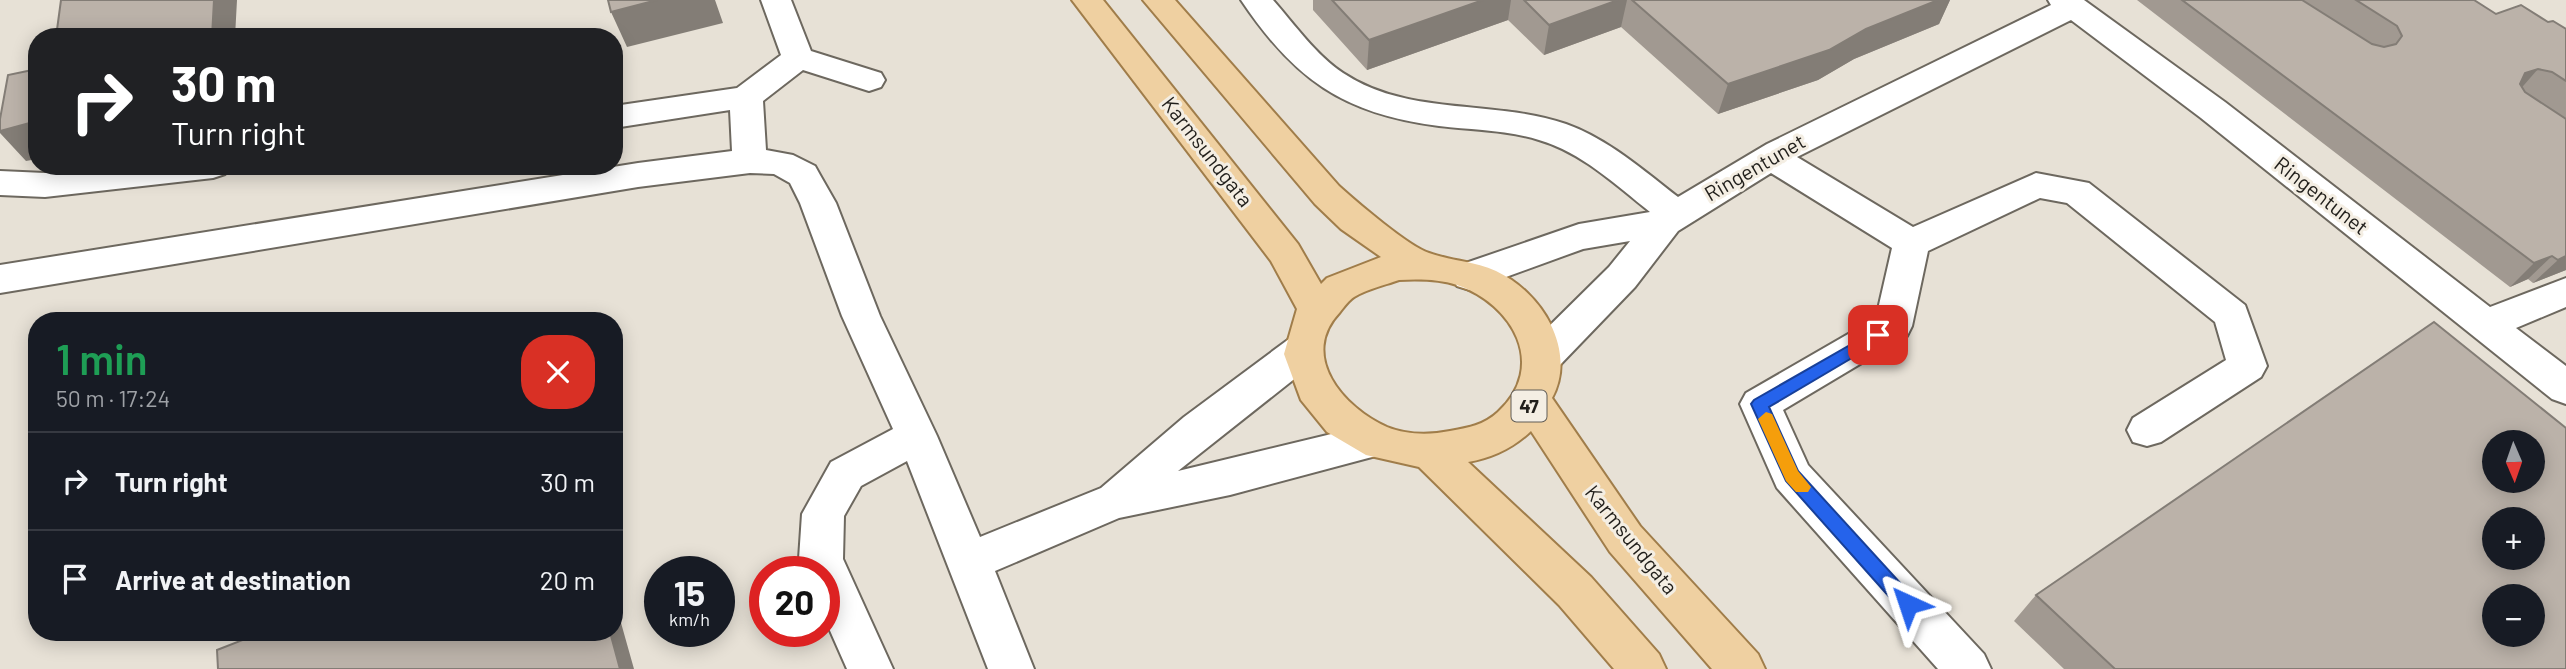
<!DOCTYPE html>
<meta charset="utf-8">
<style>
:root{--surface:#171b24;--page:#20242c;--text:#f1f3f6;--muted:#9ea1a6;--line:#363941}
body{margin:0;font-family:Barlow,sans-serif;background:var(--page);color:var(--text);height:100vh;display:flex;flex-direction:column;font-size:26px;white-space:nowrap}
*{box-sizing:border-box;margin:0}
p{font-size:23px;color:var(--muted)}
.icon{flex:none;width:38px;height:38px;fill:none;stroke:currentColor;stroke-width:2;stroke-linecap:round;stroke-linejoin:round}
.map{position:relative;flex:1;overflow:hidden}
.drawer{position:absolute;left:28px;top:312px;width:595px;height:329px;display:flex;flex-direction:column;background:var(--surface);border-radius:28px;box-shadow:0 4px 18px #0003}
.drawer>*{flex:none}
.hud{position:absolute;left:28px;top:28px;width:595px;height:147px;border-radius:28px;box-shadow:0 4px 18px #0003;background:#202124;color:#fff;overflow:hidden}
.needle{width:46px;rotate:178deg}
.controls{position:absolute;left:2482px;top:430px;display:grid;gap:14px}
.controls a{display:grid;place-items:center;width:63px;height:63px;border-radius:50%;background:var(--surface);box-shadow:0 4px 18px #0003;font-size:35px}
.speed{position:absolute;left:644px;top:556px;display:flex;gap:14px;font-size:35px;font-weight:700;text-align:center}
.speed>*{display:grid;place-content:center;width:91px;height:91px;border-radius:50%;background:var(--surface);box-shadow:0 4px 18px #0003;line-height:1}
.speed small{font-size:18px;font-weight:400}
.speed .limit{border:10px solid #d22;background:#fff;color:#111}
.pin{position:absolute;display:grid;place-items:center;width:60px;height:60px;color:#fff;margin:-30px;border-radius:14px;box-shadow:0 4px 10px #0006}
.me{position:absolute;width:77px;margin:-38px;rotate:318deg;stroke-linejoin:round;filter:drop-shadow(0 0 5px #0008)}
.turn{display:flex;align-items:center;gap:24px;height:147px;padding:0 28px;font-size:32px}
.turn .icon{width:91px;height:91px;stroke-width:2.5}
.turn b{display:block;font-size:49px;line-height:60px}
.round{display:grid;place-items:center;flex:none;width:74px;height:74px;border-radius:28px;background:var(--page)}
.headline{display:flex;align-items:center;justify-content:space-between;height:119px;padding:0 28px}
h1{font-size:42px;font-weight:600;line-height:52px;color:#1e9e55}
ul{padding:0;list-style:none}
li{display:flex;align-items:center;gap:21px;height:98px;padding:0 28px;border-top:2px solid var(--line)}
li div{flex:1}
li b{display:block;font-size:26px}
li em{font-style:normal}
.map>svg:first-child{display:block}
</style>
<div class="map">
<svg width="2566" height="669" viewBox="0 0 2566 669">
<rect width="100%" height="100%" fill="#e7e1d6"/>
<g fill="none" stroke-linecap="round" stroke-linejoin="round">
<defs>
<path id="minor" d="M761,0h30l20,51 70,22 4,7 -4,7 -12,4 -66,-21 -40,31 3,49 27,5 22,11 5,9 16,28 44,113 57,120 43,101 121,-49 83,-71 105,-78 14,-4 14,4 5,11 -5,11 -139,110 195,-47 14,5 6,12 -6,12 -157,42 -111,23 -124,53 39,98h-46l-81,-208 -46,25 -17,30 -1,43 50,110h-46l-23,-52v-45h-19l-6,-13 3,-45 29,-52 62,-33 -51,-113 -42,-113 -10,-20 -16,-9 -24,-1 -112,14 -638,106v-28l638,-102 94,-12 -2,-41 -116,18v-22l123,-18 44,-33z
M1241,0h32c22,25 43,55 70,73 66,44 151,26 223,51 42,15 77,46 112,73l89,-53 284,-139 -3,-5h36l141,102 265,205 76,-29v29l-50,21 50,38v38l-14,-5 -351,-281 -130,-98 -274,137 116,70 123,-54 53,10 156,122 22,61 -6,11 -100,65 -14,4 -14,-4 -6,-12 6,-12 93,-58 -11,-38 -148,-119 -27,-5 -112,53 -16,75 -5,10 -124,74 25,55 176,189 7,15h-53l-161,-181 -37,-84 6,-11 130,-75 16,-70 -121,-75 -93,58 -43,56 -78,81 -14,4 -14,-4 -6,-11 6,-11 80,-79 21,-26 -47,8 -113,41 -13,-4 -6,-10 6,-10 122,-42 71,-12c-34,-27 -69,-60 -111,-72 -32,-10 -67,-10 -100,-14 -96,-12 -145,-47 -198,-126z
M104,166h126l-5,8 -12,4 -168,19 -45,-2v-24l45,2z"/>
<path id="major" d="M1072,0h31l195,244 23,40 6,-6 54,-21 -40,-28 -26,-25 -172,-204h32l164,186c19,17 69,60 90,67 22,8 45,8 67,18 45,21 82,79 56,127l88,128 118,128 7,15h-53l-102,-117 -79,-121c-18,17 -39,27 -63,31l123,115 68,77 7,15h-52l-55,-64 -140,-138 -53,-12 -39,-23 -26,-32 -17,-46 13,-45 -26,-48zM1399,280c19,-1 40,-1 58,5 56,19 91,81 41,127 -14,13 -30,16 -48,19 -20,4 -43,4 -63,-4 -43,-19 -89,-71 -47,-115 4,-5 9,-12 14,-15 13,-8 31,-12 45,-17z"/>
</defs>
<use href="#minor" stroke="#6d685f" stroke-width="4"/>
<use href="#major" stroke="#a07d4a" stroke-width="4"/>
<use href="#minor" fill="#fff" fill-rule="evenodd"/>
<use href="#major" fill="#efd0a1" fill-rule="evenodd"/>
</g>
<path fill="#a19991" d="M1313,0h637l-11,24 -85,35 -36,21 -100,34 -97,-87 -77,28 -36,-35 -141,50 -54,-60z
M2137,0h337l22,14 52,8 18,7v241l-33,13 -5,-4 -18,8z
M2036,595l530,74h-502l-50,-48z"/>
<path fill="#837d76" d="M214,0h23l-2,37h-23z
M657,0h58l8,23 -96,24 -16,-35z
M1483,0h28l-3,20 -141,50 2,-30z
M1618,0h9l-6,27 -77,28 5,-30z
M1938,0h12l-11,24 -85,35 -36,21 -100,34 10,-30z
M2538,69l-21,24 -13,5 21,-25z
M37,121v38l-11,2 -26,-28v-2z
M2552,256l-24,23 -18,8 24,-24z
M2566,256v14l-33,13 25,-23z
M614,575l5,17 -5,2z
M614,598l20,71h-14l-10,-37h4z"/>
<path fill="#bbb2a9" stroke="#837d76" stroke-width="2" fill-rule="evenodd" d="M61,0h153l-2,37h-156z
M608,0h49l-46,12z
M1332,0h151l-114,40z
M1524,0h94l-69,25z
M1632,0h306l-72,29 -37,21 -101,34z
M2182,0h120l70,44 12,3 12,-3 6,-8 -5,-10 -41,-26h118l22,14 25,-9 27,17 5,-1 13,8v52l-14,-9 -14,-3 -13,4 -5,11 5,8 41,27v137l-8,4 -6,-4 -18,7z
M37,69v52l-37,10v-12l8,-44z
M2434,322l132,106v241h-451l-79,-74zM2494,443h38v38h-38zM2494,520h38v38h-38zM2494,597h38v38h-38z
M263,632h347l10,37h-402l-1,-19z"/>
<path fill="#2563eb" stroke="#184099" stroke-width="2" d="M1878,329l6,1v9l-115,68 29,64 116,127 3,6 -3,6 -6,2 -7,-2 -115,-129 -35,-77 3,-4z"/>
<path fill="#f59e0b" d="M1766,412l6,2 26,57 13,16 -3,5h-12l-10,-11 -28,-62z"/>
<g text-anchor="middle" stroke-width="6" stroke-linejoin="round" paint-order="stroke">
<rect fill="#f4eee3" stroke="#605d57" stroke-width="2" x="1511.5" y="390.5" width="35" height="31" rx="5"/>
<g font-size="19" font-weight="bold" fill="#211f1b">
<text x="1529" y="413">47</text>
</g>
<g font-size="21" fill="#211f1b" stroke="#f4eee3">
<text transform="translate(1207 152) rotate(52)" y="7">Karmsundgata</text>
<text transform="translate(1755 168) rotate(-30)" y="7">Ringentunet</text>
<text transform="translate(2321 196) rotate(38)" y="7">Ringentunet</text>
<text transform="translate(1631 540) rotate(51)" y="7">Karmsundgata</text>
</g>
</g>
</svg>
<div class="controls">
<a><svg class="needle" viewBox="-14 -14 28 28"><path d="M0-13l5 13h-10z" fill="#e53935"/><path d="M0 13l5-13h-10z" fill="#9ea1a6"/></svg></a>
<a>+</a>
<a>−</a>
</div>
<div class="speed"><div>15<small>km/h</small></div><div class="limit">20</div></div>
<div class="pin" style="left:1878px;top:335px;background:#d93025"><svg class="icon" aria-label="arrive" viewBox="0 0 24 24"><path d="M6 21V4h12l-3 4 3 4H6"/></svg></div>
<svg class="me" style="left:1908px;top:604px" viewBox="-20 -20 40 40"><path d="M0-17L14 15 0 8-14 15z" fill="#2563eb" stroke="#fff" stroke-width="4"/></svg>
<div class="hud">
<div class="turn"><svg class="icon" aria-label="right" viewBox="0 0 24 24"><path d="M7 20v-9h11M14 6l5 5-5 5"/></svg><div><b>30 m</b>Turn right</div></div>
</div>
<section class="drawer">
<div class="headline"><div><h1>1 min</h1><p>50 m · 17:24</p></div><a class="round" style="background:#d93025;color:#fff"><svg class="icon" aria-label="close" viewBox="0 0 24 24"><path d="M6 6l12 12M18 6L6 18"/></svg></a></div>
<ul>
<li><svg class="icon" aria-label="right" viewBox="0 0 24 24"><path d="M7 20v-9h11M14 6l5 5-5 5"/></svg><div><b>Turn right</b></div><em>30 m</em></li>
<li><svg class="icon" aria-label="arrive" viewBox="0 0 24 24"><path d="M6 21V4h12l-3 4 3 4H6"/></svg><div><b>Arrive at destination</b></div><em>20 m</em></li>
</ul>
</section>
</div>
